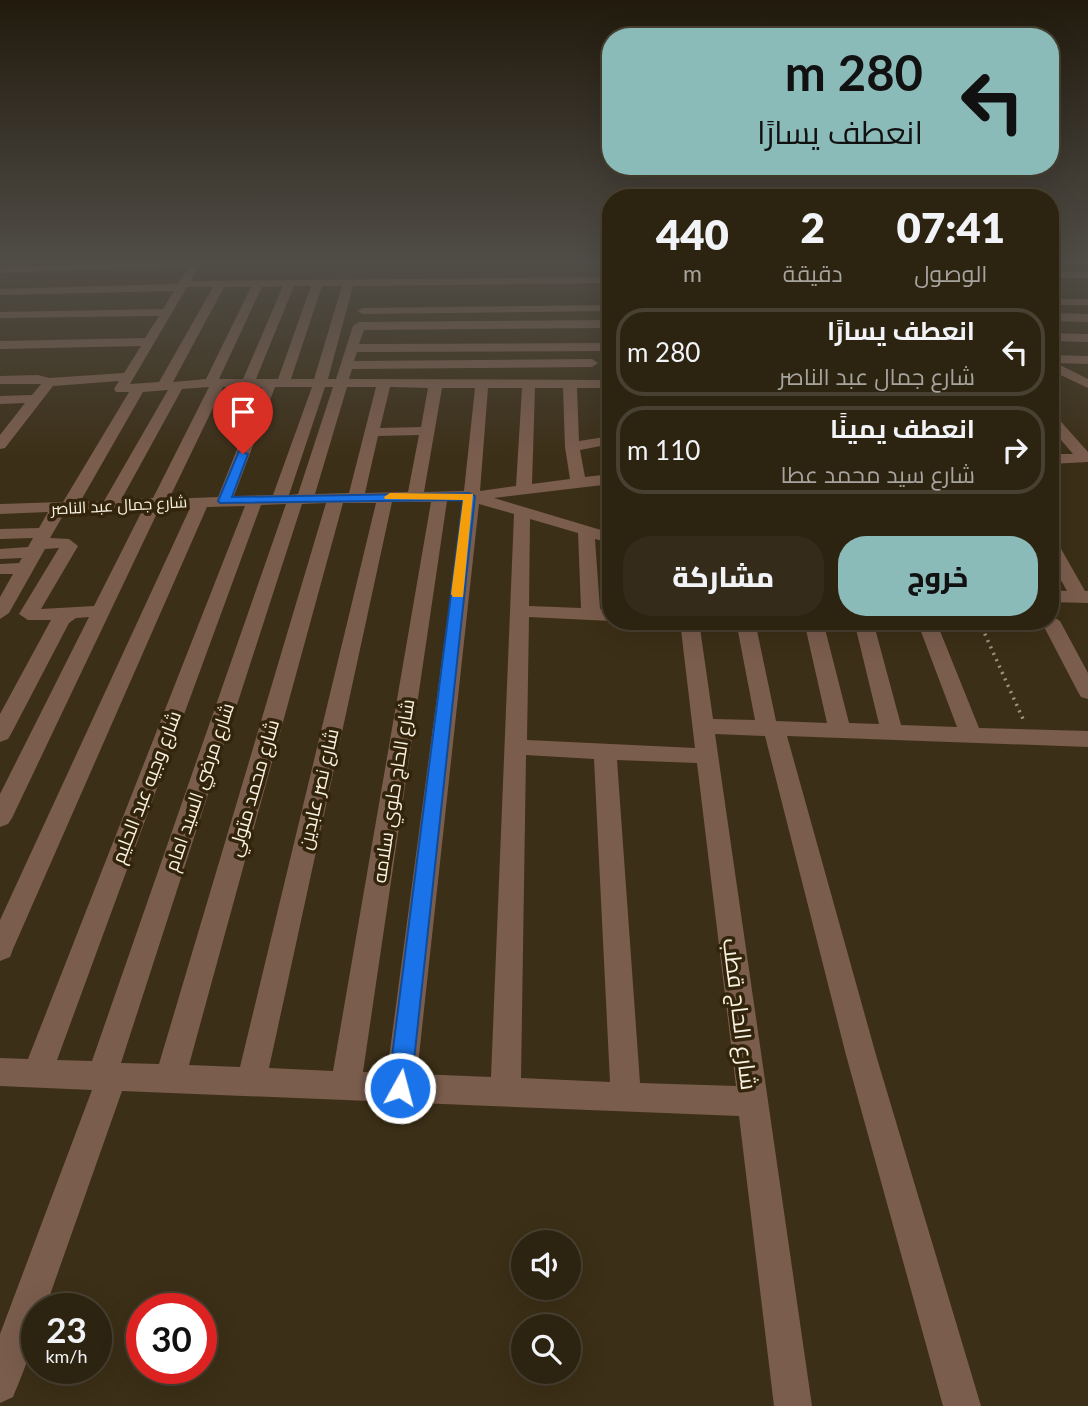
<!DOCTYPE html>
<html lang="ar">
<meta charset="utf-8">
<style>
:root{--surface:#2d2311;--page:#352b1a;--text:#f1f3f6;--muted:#a7a49f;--line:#484031;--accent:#8bbbb9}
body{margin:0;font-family:Lato,Cairo,sans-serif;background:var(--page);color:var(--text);direction:rtl;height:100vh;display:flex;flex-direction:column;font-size:26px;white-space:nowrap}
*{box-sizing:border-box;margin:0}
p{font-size:23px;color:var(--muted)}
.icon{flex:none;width:38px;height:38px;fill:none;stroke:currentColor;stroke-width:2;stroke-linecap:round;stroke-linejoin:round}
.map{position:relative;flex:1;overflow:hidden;direction:ltr}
.sheet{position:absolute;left:602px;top:189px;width:457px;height:441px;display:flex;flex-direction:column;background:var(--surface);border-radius:28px;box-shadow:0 7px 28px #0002,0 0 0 2px var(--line);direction:rtl}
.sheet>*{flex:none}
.top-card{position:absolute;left:602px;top:28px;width:457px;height:147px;border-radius:28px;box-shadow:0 7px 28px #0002,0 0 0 2px var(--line);direction:rtl;background:#8bbbb9;color:#111;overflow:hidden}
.fabs{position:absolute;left:511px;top:1230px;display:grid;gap:14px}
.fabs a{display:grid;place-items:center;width:70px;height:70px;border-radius:50%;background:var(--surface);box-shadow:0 7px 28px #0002,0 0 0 2px var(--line);font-size:35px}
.speed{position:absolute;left:21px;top:1293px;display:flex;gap:14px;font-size:35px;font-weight:700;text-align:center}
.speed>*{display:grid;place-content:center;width:91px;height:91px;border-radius:50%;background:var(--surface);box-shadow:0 7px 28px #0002,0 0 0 2px var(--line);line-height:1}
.speed small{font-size:18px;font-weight:400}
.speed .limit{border:10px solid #d22;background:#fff;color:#111}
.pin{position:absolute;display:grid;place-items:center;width:60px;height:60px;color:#fff;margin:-72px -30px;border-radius:50% 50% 50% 0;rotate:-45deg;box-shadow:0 0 7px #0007}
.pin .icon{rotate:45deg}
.me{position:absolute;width:77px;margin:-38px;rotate:7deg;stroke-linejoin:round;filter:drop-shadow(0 0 5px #0008)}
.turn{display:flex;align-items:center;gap:24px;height:147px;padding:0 21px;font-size:32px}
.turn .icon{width:91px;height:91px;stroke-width:2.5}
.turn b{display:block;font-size:49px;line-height:60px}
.eta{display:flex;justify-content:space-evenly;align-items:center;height:119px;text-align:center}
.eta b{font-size:42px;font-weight:800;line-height:49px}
.primary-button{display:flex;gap:14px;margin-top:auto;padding:14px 21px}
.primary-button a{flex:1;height:80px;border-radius:28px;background:var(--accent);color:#111;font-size:28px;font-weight:800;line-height:80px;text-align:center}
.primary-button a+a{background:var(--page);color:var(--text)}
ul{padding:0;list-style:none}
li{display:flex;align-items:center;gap:21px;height:88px;margin:0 14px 10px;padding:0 7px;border:4px solid var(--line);border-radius:28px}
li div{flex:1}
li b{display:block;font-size:26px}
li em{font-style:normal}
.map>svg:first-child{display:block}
</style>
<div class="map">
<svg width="1088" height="1406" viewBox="0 0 1088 1406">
<rect width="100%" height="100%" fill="#3c2f17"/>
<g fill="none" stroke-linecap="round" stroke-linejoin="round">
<path stroke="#9f9481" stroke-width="3.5" stroke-dasharray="2 5" stroke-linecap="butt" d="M979,621l44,98"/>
<path fill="#7b5d4d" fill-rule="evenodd" d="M110,263h91l-10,18 420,-4v6l-258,3 -25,93h8l17,-53 6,-4 252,-2v8l-247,2 -5,14 252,-1v8l-254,1 -3,9 238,-2 6,4 -6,4 -240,2 -3,10 262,1v8h-34l2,53 32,-5v8l-31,6 5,27 26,-3v10l-117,14 117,35v10l-16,-4 5,70h11v12l-82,-4 -2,123 168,8 -15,-127h19l14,98 42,1 -19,-99h19l21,100 51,2 -23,-102h19l26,102 30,1 -25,-103h19l28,104 56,2 -40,-106h19l43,107 109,3v16l-301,-11 89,319 105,351h-38l-97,-351 -81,-319 -50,-2 97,672h-38l-35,-290 -617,-25 -77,218h-8c0,31 -12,59 -24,88l-13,6v-69l92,-244 -92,-4v-28l28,1 217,-553 -38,1 -194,442 -3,8 -10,4v-41l190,-412 -31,1 -147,309 -4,6 -8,3v-33l89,-177 -13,1 -7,5 -58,111 -3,5 -8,3v-28l51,-94h-23l-9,-6 40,-66 -14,1 -36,64 -9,6v-22l13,-23h-13v-10l19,-1 3,-5 -22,1v-10l28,-2 5,-9 -33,1v-10l39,-1 9,-16 -48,2v-10l63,-2 66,-110h-13l-2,-3 5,-8 -66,5 -48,62 -5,1v-14l25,-32 -25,1v-8l32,-1 9,-11h-41v-8l38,-1 11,3 75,-5 17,-27 -141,3v-8l145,-3 14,-22 -159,2v-6l163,-3 11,-18 -174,4v-6l178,-5 11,-18 -189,7v-6zM283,286l-40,93h-24l43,-92zM294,286h17l-33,93h-22zM322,286h20l-28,93h-23zM187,287h26l-54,95 -29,2zM224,287h27l-45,92 -33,3zM209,387l-56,111 -32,2 61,-111zM223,387h39l-44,110 -49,2zM275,387h37l-39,108 -39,1zM325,387h8l-35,107 -9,1zM347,387h29l-27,106 -34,1zM390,387l38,1 -7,39 -41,1zM442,388h33l-11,103 -40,1zM488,388h34l-6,98 -36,5zM535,388h28l2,59 5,32 -38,5zM168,390l-64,111 -24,1 63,-110zM419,435l-11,57 -43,1 13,-57zM447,501h16l-76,572 -24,-1zM392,502h39l-98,569 -64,-3zM326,503l-167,561 -38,-1 181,-559zM343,503h33l-136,564 -51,-2zM286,504l-194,557 -35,-1 204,-555zM479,504l35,10 -23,563 -74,-3zM143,509l-49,97 -53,3 37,-63 -9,-7 -19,-1 15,-26zM530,519l48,14 3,75 -52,-2zM526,755l68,4 16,323 -89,-4zM617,760l80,3 39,323 -96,-3z
M1050,272h38v6h-38z
M1050,299h38v6h-38z
M611,305v6l-248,3 -6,-3 6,-3z
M1050,313l38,1v8l-38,-1z
M1050,333l38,1v8l-38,-1z
M1050,355l38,1v8l-32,-1 32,16v9l-38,-18z
M1050,414l5,1 33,37v10l-38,2v-10h23l-23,-27z
M1050,539l6,1 29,51h3v12l-38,-1v-12l17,1 -17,-31z
M1050,615l10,6 28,52v26l-7,-2 -3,-5 -37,-71h9z"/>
</g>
<linearGradient id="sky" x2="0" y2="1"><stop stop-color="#211a0d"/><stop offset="0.57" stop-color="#504d47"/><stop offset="1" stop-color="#504d47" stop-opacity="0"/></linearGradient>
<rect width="1088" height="460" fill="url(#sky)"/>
<path fill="#1a73e8" stroke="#114b97" stroke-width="2" d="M239,451l9,3 -16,43 237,-4 6,3 -64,592 -3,8 -8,3 -9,-3 -3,-8 75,-588 -243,3 -2,-2z"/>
<path fill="#f59e0b" d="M390,493l83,1 -10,103h-10l-2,-3 12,-94 -78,-1 -1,-2z"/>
<g text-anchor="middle" stroke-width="7" stroke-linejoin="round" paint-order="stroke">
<g font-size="16" fill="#f9f1e2" stroke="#32250c">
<text transform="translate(119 505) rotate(-3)" y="6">شارع جمال عبد الناصر</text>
</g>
<g font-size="19" fill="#f9f1e2" stroke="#32250c">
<text transform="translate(146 787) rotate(-69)" y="7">شارع وجيه عبد الحليم</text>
<text transform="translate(199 787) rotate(-71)" y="7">شارع مرضي السيد امام</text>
<text transform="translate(253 788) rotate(-74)" y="7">شارع محمد متولي</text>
<text transform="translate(318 789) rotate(-77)" y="7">شارع نصر عابدين</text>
<text transform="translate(393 791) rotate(-81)" y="7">شارع الحاج حلوي سلامه</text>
</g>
<g font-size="23" fill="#f9f1e2" stroke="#32250c">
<text transform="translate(740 1014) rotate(83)" y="8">شارع الحاج قطب</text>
</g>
</g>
</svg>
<div class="fabs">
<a><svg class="icon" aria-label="sound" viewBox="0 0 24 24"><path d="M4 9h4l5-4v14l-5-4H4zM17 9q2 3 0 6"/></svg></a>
<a><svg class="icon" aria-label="search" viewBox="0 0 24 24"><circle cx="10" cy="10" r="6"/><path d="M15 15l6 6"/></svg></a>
</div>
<div class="speed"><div>23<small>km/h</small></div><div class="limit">30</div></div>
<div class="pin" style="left:243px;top:454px;background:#d93025"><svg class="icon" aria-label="arrive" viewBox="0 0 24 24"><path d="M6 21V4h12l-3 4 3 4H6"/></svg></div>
<svg class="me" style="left:400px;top:1088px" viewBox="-20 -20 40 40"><circle r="17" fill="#1a73e8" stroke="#fff" stroke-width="3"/><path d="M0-11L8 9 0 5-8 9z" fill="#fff"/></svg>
<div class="top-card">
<div class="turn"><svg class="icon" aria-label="left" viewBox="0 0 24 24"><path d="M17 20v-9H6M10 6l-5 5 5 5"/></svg><div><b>280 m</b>انعطف يسارًا</div></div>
</div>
<section class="sheet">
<div class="eta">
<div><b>07:41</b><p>الوصول</p></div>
<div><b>2</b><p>دقيقة</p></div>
<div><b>440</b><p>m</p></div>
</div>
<ul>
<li><svg class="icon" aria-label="left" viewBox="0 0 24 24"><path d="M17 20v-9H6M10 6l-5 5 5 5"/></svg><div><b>انعطف يسارًا</b><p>شارع جمال عبد الناصر</p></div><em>280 m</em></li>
<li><svg class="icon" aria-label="right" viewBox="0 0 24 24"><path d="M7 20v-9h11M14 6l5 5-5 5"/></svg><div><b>انعطف يمينًا</b><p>شارع سيد محمد عطا</p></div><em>110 m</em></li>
</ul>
<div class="primary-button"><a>خروج</a><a>مشاركة</a></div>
</section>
</div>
